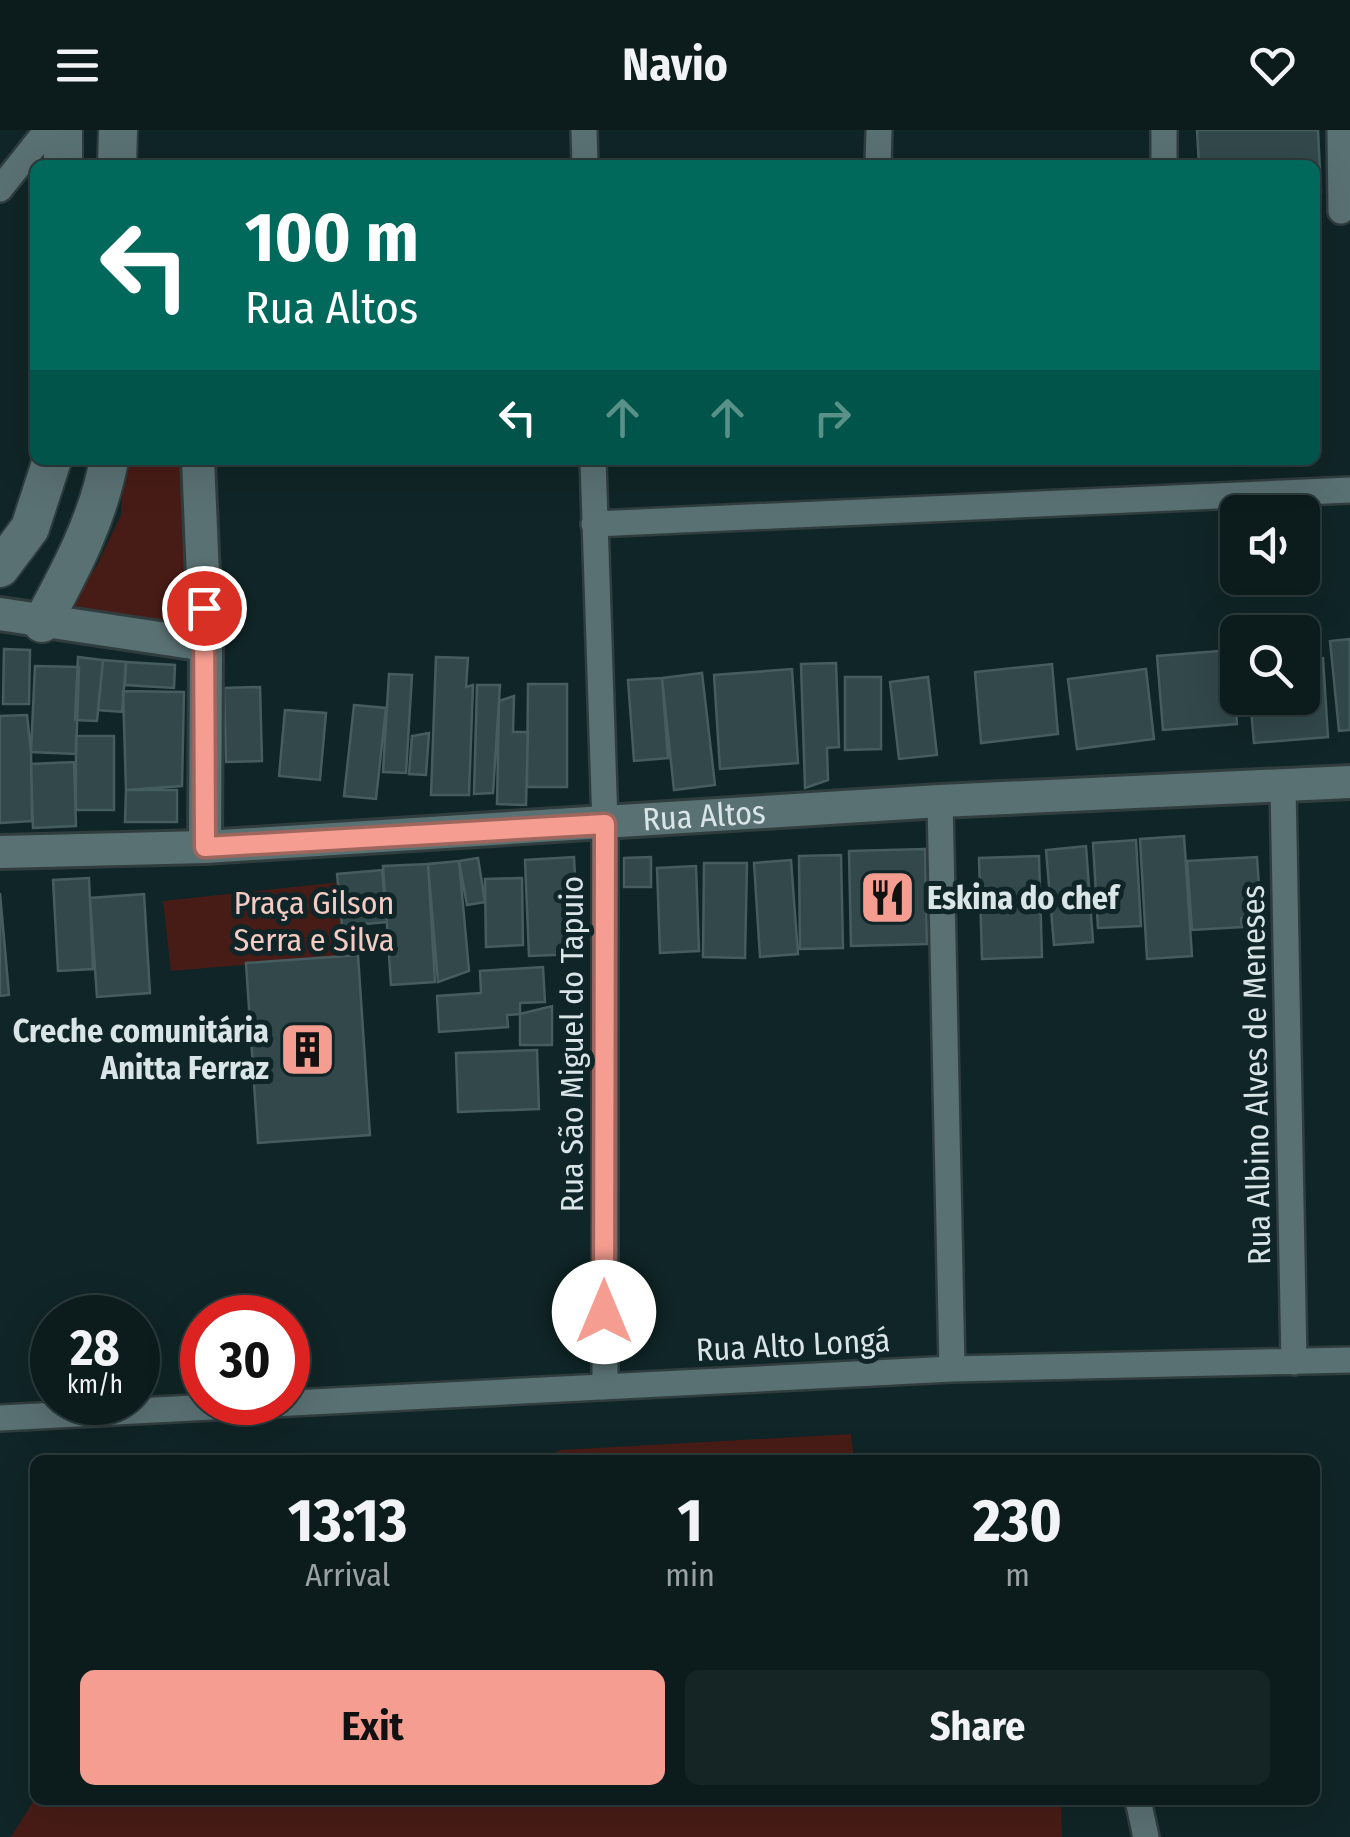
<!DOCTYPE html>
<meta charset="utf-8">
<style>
:root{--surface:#0c1c1d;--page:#152526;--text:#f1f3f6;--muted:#9aa1a4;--line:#2c3a3b;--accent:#f59d90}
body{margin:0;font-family:"Fira Sans Condensed",sans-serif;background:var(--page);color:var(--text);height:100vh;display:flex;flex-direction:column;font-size:38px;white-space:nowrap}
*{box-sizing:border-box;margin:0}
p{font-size:32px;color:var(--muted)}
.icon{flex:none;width:55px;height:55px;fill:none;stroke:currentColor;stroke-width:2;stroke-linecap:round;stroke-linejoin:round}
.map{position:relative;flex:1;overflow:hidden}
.drawer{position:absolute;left:30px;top:1325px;width:1290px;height:350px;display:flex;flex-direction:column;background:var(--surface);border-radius:15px;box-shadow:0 10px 40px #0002,0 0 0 2px var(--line)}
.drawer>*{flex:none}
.hud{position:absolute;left:30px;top:30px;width:1290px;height:305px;border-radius:15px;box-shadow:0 10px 40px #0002,0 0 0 2px var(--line);background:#00695c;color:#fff;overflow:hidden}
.controls{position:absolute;left:1220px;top:365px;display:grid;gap:20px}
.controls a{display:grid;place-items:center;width:100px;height:100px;border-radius:15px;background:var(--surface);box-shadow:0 10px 40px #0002,0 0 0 2px var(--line);font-size:50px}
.speed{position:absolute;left:30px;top:1165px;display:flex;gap:20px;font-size:50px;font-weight:700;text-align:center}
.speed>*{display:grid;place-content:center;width:130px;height:130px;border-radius:50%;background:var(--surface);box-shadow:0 10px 40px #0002,0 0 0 2px var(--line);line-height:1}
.speed small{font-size:25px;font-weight:400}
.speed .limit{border:15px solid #d22;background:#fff;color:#111}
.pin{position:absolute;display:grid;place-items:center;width:85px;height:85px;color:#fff;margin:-42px;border:5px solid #fff;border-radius:50%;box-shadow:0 2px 10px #0007}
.me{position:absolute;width:110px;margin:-55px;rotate:0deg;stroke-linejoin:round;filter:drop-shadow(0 0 8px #0008)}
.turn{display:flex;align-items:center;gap:35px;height:210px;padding:0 50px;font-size:45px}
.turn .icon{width:130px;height:130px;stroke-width:2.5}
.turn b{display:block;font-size:70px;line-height:85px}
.lanes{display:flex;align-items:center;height:95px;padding:0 50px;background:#0003;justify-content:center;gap:50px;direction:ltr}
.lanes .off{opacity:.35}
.eta{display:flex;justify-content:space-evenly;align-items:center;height:170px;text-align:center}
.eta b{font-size:60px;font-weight:700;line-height:70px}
.cta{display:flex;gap:20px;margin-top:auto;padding:20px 50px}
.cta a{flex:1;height:115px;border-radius:15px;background:var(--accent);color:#111;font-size:40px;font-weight:700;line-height:115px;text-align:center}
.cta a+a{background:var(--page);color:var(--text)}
header{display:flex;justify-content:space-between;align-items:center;height:130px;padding:0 50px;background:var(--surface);font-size:45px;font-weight:700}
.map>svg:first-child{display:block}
</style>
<header><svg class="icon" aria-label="menu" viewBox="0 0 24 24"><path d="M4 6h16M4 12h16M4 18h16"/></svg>Navio<svg class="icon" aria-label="heart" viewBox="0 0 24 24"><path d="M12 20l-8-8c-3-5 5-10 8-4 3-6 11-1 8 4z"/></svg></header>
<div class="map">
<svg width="1350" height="1707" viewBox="0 0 1350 1707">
<rect width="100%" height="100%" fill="#102527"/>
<path fill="#481c16" d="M124,330h61l4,170 -126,-21 32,-40 26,-54z
M350,751l8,74 -187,16 -8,-70z
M851,1304l3,26h-315l22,-10z
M35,1669l1026,1 1,37h-1051z"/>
<path fill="#32484a" stroke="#465d5f" stroke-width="2.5" d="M1197,0h121l3,62 -6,1v-28h-116z
M1350,509v91l-11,1 -9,-90z
M4,519l26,1 -1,54h-26z
M1231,520l6,74 -74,6 -6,-74z
M78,527l25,3 -6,61 -22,-1z
M436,527l32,1 -2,29 7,-2 -4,110h-38z
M1323,528l5,79 -74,6 -4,-45h52v-38z
M103,530l23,2 -4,50 -24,-2z
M126,532l49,3 -1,23 -49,-3z
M836,533l3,84 -12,1 1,32 -23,8 -4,-124z
M1052,534l6,70 -77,9 -6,-71z
M35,536l44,1 -3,87 -45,-2z
M792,539l6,94 -78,6 -6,-94z
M1146,539l8,70 -77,10 -9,-70z
M702,543l13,112 -41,5 -12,-112z
M389,544l23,1 -6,98 -23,-1z
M845,547h36v72l-36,1z
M928,547l9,78 -38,4 -9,-77z
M662,548l6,80 -34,3 -6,-81z
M528,554h39v103h-40z
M477,555h23l-7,108 -19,1z
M260,557l2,74 -36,1 -2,-74z
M123,561l61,1 -2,94 -56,4z
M514,566l-1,36h15l-2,73 -29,-1 2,-103z
M354,575l32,3 -10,91 -32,-3z
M285,580l41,3 -6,67 -41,-4z
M27,585l4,37 1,69 -32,2v-107z
M429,603l-3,42 -17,-1 3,-38z
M76,606h38v74h-38z
M74,632l2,64 -43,2 -2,-64z
M126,660h51v32h-52z
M1184,706l8,120 -45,3 -7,-120z
M1136,710l5,86 -43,2 -5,-85z
M1086,716l7,96 -39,3 -8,-95z
M925,719l2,95 -76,2 -2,-95z
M841,725l2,93 -43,1 -1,-93z
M1039,726l3,101 -60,2 -3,-101z
M574,727l5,97 -50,2 -4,-96z
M651,727v30h-27v-29z
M1257,727l4,59 -20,2 1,9 -50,3 -5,-69z
M478,728l7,44 -18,3 -8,-44z
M791,730l7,94 -38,3 -6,-94z
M459,731l10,110 -31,11 -10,-118z
M704,733h43l-2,95 -42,-1z
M428,734l7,118 -44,3 -8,-119z
M696,736l3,85 -39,2 -3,-85z
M382,740l5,52 -45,4 -5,-52z
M89,748l4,91 -35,2 -5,-91z
M522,748l1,67 -37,2 -1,-68z
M0,763l9,102 -9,1z
M144,764l6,99 -53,4 -7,-99z
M358,825l12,180 -112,8 -12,-180z
M543,837l2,35 -25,1v11l-13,1 1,12 -69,5 -2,-36 44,-3 -1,-22z
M552,876v39h-32v-31z
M537,920l2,59 -81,3 -2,-59z"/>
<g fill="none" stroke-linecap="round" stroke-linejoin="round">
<defs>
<path id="minor" d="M584,0l1,35
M1164,0v35
M1340,0l1,81
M878,35l1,-35
M0,59l47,-59
M593,330l12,364v563
M594,394l756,-34
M1283,657l11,575
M940,671l12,568
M0,1288l952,-49 398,-9
M1138,1670l8,37"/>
<g id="tertiary">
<path d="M198,330l8,185 -1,202"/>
<path d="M0,484l206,31"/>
<path id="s1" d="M0,722l205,-5 735,-46 410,-19"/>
</g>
<path id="secondary" d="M63,35v-35
M117,35l1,-35
M0,438l30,-40 22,-68
M42,493c29,-53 56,-104 67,-163"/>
</defs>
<use href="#minor" stroke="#303d3f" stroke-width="30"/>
<use href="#tertiary" stroke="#303d3f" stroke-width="38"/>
<use href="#secondary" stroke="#303d3f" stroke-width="42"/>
<use href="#minor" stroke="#5a7173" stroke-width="25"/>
<use href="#tertiary" stroke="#5a7173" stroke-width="32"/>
<use href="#secondary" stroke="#5a7173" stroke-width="38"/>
</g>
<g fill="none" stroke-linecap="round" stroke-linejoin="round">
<defs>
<path id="route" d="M204,478l1,239 400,-23 -1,488"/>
</defs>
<use href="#route" stroke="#9f665e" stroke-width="25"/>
<use href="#route" stroke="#f59d90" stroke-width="18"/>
</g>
<defs>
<symbol id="restaurant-square" viewBox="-11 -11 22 22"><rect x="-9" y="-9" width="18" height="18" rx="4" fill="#f59d90" stroke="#102527"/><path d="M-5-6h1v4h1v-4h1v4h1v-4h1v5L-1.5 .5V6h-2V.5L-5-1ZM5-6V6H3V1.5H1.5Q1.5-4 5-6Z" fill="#111"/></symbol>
<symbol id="building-square" viewBox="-11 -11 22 22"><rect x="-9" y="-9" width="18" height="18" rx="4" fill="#f59d90" stroke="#102527"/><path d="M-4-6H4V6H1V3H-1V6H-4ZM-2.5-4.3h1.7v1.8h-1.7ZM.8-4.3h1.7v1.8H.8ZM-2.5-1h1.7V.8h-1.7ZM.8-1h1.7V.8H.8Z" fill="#111"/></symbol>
</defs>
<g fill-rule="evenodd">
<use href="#restaurant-square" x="856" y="736" width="63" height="63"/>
<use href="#building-square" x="276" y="888" width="63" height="63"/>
</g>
<g text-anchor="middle" stroke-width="10" stroke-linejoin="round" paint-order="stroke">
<g font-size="32" fill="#d9e5e6" stroke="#102527">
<text dy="11" stroke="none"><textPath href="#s1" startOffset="705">Rua Altos</textPath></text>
<text transform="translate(572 914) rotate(-90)" y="11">Rua São Miguel do Tapuio</text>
<text transform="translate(1256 945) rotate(-91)" y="11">Rua Albino Alves de Meneses</text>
<text transform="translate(793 1215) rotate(-3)" y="11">Rua Alto Longá</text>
</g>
<g font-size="32" font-weight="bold" fill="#d9e5e6" stroke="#102527" text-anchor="start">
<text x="927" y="779">Eskina do chef</text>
<text x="269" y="912" text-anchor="end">Creche comunitária<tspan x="269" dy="37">Anitta Ferraz</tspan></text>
</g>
<g font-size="32" fill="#f6cbc4" stroke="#102527">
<text x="314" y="784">Praça Gilson<tspan x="314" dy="37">Serra e Silva</tspan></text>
</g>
</g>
</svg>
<div class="controls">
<a><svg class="icon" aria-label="sound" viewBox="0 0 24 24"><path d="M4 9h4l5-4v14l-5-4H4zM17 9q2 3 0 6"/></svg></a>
<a><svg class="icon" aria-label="search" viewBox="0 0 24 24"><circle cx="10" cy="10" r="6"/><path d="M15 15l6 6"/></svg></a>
</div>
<div class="speed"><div>28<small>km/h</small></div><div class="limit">30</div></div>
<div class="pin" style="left:204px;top:478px;background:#d93025"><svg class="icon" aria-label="arrive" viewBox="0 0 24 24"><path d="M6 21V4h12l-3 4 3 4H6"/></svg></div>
<svg class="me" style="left:604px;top:1182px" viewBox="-20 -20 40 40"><circle r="19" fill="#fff"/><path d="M0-13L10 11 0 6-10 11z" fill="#f59d90"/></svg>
<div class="hud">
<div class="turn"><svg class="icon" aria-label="left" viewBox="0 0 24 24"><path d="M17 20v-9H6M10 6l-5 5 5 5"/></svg><div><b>100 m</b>Rua Altos</div></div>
<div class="lanes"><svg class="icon" aria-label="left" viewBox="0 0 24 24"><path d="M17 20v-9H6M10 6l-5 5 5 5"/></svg><svg class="icon off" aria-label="ahead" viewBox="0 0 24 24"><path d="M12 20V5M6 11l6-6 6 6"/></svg><svg class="icon off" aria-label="ahead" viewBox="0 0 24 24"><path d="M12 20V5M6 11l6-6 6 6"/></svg><svg class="icon off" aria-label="right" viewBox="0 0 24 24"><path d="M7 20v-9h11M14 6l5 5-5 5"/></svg></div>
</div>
<section class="drawer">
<div class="eta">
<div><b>13:13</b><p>Arrival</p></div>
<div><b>1</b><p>min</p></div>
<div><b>230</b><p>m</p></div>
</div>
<div class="cta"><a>Exit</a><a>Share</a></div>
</section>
</div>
